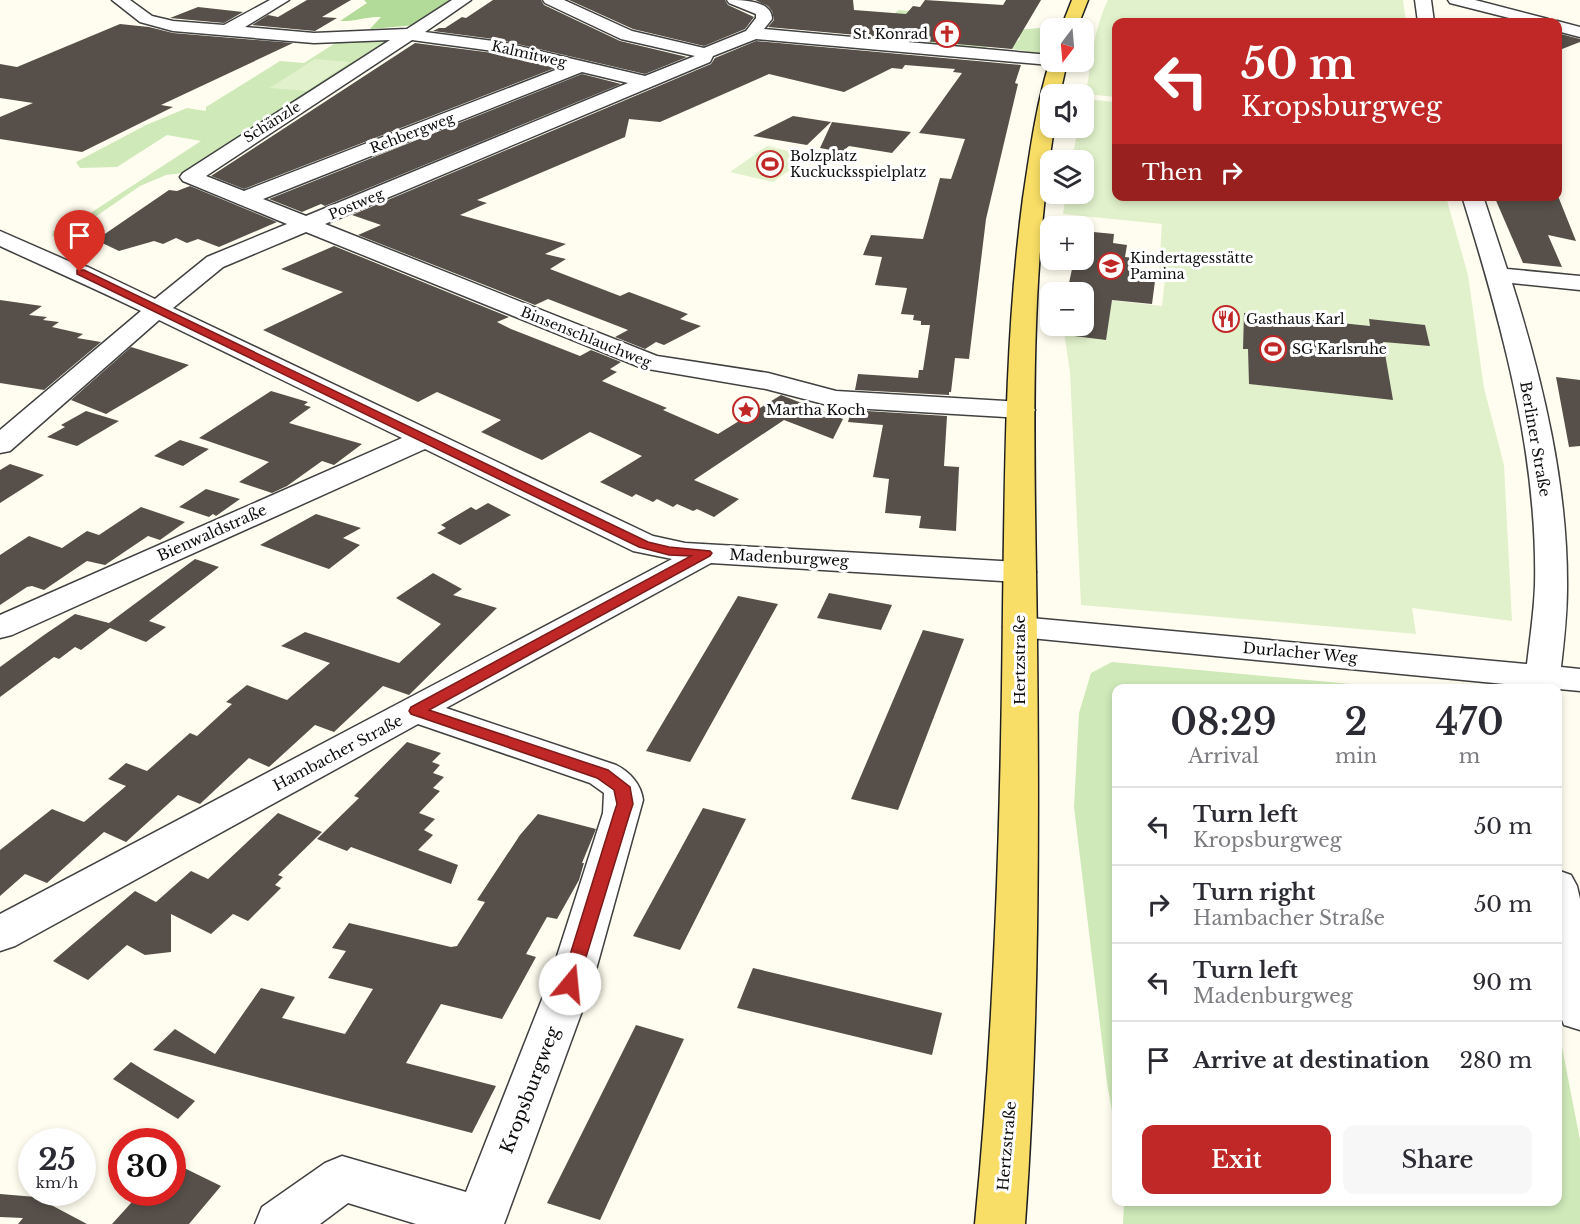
<!DOCTYPE html>
<meta charset="utf-8">
<style>
:root{--surface:#fff;--page:#f7f7f7;--text:#2b2b33;--muted:#7c7c81;--line:#e1e1e2;--accent:#bf2826}
body{margin:0;font-family:"Libre Baskerville",serif;background:var(--page);color:var(--text);height:100vh;display:flex;flex-direction:column;font-size:22px;white-space:nowrap}
*{box-sizing:border-box;margin:0}
p{font-size:20px;color:var(--muted)}
.icon{flex:none;width:33px;height:33px;fill:none;stroke:currentColor;stroke-width:2;stroke-linecap:round;stroke-linejoin:round}
.map{position:relative;flex:1;overflow:hidden}
.drawer{position:absolute;left:1112px;top:684px;width:450px;height:522px;display:flex;flex-direction:column;background:var(--surface);border-radius:12px;box-shadow:0 3px 9px #0003}
.drawer>*{flex:none}
.guide{position:absolute;left:1112px;top:18px;width:450px;height:183px;border-radius:12px;box-shadow:0 3px 9px #0003;background:#bf2826;color:#fff;overflow:hidden}
.needle{width:39px;rotate:196deg}
.tools{position:absolute;left:1040px;top:18px;display:grid;gap:12px}
.tools a{display:grid;place-items:center;width:54px;height:54px;border-radius:12px;background:var(--surface);box-shadow:0 3px 9px #0003;font-size:30px}
.speed{position:absolute;left:18px;top:1128px;display:flex;gap:12px;font-size:30px;font-weight:700;text-align:center}
.speed>*{display:grid;place-content:center;width:78px;height:78px;border-radius:50%;background:var(--surface);box-shadow:0 3px 9px #0003;line-height:1}
.speed small{font-size:15px;font-weight:400}
.speed .limit{border:9px solid #d22;background:#fff;color:#111}
.pin{position:absolute;display:grid;place-items:center;width:51px;height:51px;color:#fff;margin:-62px -26px;border-radius:50% 50% 50% 0;rotate:-45deg;box-shadow:0 0 6px #0007}
.pin .icon{rotate:45deg}
.me{position:absolute;width:66px;margin:-33px;rotate:17deg;stroke-linejoin:round;filter:drop-shadow(0 0 4px #0008)}
.turn{display:flex;align-items:center;gap:21px;height:126px;padding:0 30px;font-size:27px}
.turn .icon{width:78px;height:78px;stroke-width:2.5}
.turn b{display:block;font-size:42px;line-height:51px}
.then{display:flex;align-items:center;height:57px;padding:0 30px;background:#0003;gap:12px;font-size:22px}
.eta{display:flex;justify-content:space-evenly;align-items:center;height:102px;text-align:center}
.eta b{font-size:36px;font-weight:600;line-height:42px}
.button{display:flex;gap:12px;margin-top:auto;padding:12px 30px}
.button a{flex:1;height:69px;border-radius:12px;background:var(--accent);color:#fff;font-size:24px;font-weight:600;line-height:69px;text-align:center}
.button a+a{background:var(--page);color:var(--text)}
ul{padding:0;list-style:none}
li{display:flex;align-items:center;gap:18px;height:78px;padding:0 30px;border-top:2px solid var(--line)}
li div{flex:1}
li b{display:block;font-size:22px}
li em{font-style:normal}
.map>svg:first-child{display:block}
</style>
<div class="map">
<svg width="1580" height="1224" viewBox="0 0 1580 1224">
<rect width="100%" height="100%" fill="#fffdef"/>
<path fill="#cfe9b9" d="M899,10l10,1 79,35 -5,3 10,-1 14,4 -148,-13z
M1052,27l-11,27 -34,-6 13,-9 -4,-9z
M397,37l-214,136 -17,2 -26,11 -71,49 -8,3 -9,-2 1,-5 6,1 10,-5 132,-86 -34,-6 -50,32 -37,1 -4,-6 70,-37 41,-17 19,3v-4l74,-46 24,2 36,-23z
M1112,662l281,26h-277v446l-9,-51 -33,-276 5,-94 12,-40z
M1557,1021l23,119v84h-457l1,-22h433z"/>
<path fill="#b2da98" d="M364,0h94l-42,25 -46,4 11,-12c-14,-1 -27,5 -41,4l27,-18z"/>
<path fill="#e1f1cb" d="M1108,0h295l3,22h-290v75l-30,-3c5,-31 8,-66 22,-94z
M315,59l35,3 -43,29 -37,-3 -2,1z
M1084,99l32,3v94l330,1 22,78 16,113 20,77 8,156 -100,-13 4,26 -335,-29 -11,-233 -7,-46h20v-29l79,9 3,-27 -6,-7 3,-48 -99,-10 3,-20h17v-34h-11l6,-32h5z
M767,146l42,10 -36,26 -43,-10z"/>
<path fill="#57504a" d="M307,0h44l-29,17 15,1 -22,13 -63,-6 16,-10 10,2z
M493,0h48l3,5 76,36 67,16 -42,17 -144,-34 -68,-9 6,-3h6l17,-11 4,1z
M569,0h156l3,5 26,12 -9,12 -41,17 -71,-17z
M755,0h98l1,10 52,4 7,-8 7,1 5,-7 78,5 3,-5h35l-29,49 -244,-22 6,-7 -2,-9 -4,-5z
M198,7l45,5 -19,11 -54,-5z
M120,24l29,3 24,6 120,10 -132,62 12,2 -91,45 -82,-13v-22l33,-14 -33,-5v-34l17,3z
M1557,33l23,6v3l-23,9z
M756,41l265,24 -6,18 3,1 -32,135 -17,140 -14,-1 -4,34h-2v3l-94,-5 3,-16 60,4 1,-8h4l7,-45h-9v-4l-8,-1 1,-5 -13,-1 6,-26 -32,-3 7,-28 -19,-2 8,-20 52,4 17,-61 11,1 14,-40 -46,-6 43,-60 -9,-1 2,-3 -50,-4 -3,4 -10,-1 -48,24 -75,-18 -109,48 -31,-3 -4,18 -148,63 10,3 -27,12 106,29 -21,10 21,5 -16,10 70,27 9,-4 59,22 -8,5 21,7 -37,19 -8,-3 -11,7 -30,-12 13,-7 -80,-31 -13,6 -177,-70 23,-10 -29,-10 359,-151 4,-6z
M415,43l86,11 54,14 -311,121 -33,-13z
M582,74l39,10 -296,122 -4,-2 -19,8 -33,-13z
M793,116l38,6 -24,23 -54,-9z
M832,122l79,10 -19,21 -43,-7 -7,6 -22,-4z
M190,186l87,36 -58,25 -21,-8 -11,4 -11,-5 -13,6 -9,-3 -35,10 -23,-11 73,-50 8,1z
M1494,196h64l18,45 -28,-6 14,32 -39,-4z
M1083,231l31,3 -1,9 14,2 -2,12 10,1 -1,11 11,1 -2,10 12,1 -3,23 -40,-4 -6,40 -32,-4 2,-10h7l1,-34h-17l7,-32h9z
M334,246l175,71 -12,5 14,7 69,27 11,-6 30,12 -11,7 7,3 -15,9 65,27 -4,2 55,24 63,-39 62,24 -10,20 -49,-19 -90,60 45,19 -25,18 -17,-8 -4,2 -16,-7 -4,3 -16,-8 -4,3 -17,-8 -4,3 -32,-15 42,-26 -52,-24 -48,28 -61,-28 20,-12 -64,-28 -19,10 -155,-72 80,-38 -62,-23z
M0,300l42,6 -13,9 18,2 -4,3 16,2 -7,5 31,7 -6,4 24,4 -57,48 -44,-7z
M1244,313l126,13 -1,-7 56,6 5,21 -47,-4 10,58 -144,-16 -1,-35h-5z
M131,347l58,18 -83,49 -35,-14z
M1556,377l24,3v66l-11,1z
M271,391l37,11 -4,3 7,2 -22,16 73,21 -28,21 -12,-4 -35,25 -15,7 -33,-11 30,-20 -70,-24z
M851,410l96,6 -3,50 15,1 -3,64 -37,-3 2,-12 -36,-3 4,-34 -16,-2 10,-52 -35,-3z
M86,411l33,10 -42,25 -30,-9 18,-10 -4,-2z
M180,440l29,9 -26,17 -29,-10z
M10,464l34,11 -44,28v-33z
M206,489l34,10 -24,17 -3,-2 -4,3 -30,-10z
M488,503l23,12 -51,30 -23,-12 9,-5 -5,-3 30,-18 5,3z
M141,507l44,15 -25,18 -12,-4 -43,29 -18,-4 -43,29 -12,-4 -5,1 -27,18v-50l29,-19 33,12 25,-17 12,4z
M316,514l45,14 -18,10 17,7 -31,24 -69,-24z
M195,559l24,8 -70,54 17,6 -20,15 -36,-14 -29,22 -6,-3 -16,12 -5,-2 -54,40v-30l44,-32 31,-21 34,9z
M433,573l29,16 -9,6 44,13 -88,87 -26,-9 -49,46 -19,-7 -46,42 -20,-9 -49,46 -22,-9 -52,47 -22,-10 -57,51 -22,-9 -25,22v-46l52,-41 32,13 42,-36 -18,-7 18,-16 21,8 43,-38 7,3 35,-32 -6,-2 21,-17 40,15 43,-37 -49,-17 24,-14 94,31 42,-39 -45,-26z
M829,593l32,6 31,6 -11,25 -64,-12z
M738,596l40,8 -88,158 -44,-11z
M923,630l41,9 -66,171 -47,-11z
M407,742l34,11 -9,9 8,3 -7,8 11,4 -11,11 7,3 -21,22 16,6 -11,11 9,5 -15,15 40,15 -7,19 -100,-37 -4,4 -30,-12 42,-41 -5,-2z
M703,808l43,11 -66,131 -47,-14z
M278,813l44,19 -44,43 5,2 -8,8 6,3 -33,33 -15,-7 -22,20 -40,-20v38l-26,3 -18,-10 -39,35 -35,-19 82,-70 21,11 35,-31 17,8z
M538,814l58,15 -14,34h2l-5,17 -22,39 -10,-2 -21,37 10,3 -34,62 -61,-15 -35,59 90,23 -24,47 -319,-83 22,-21 40,25 46,-66 34,9 -13,21 63,16 28,-45 -45,-11 18,-27 -14,-3 17,-25 102,24 6,-1 28,-44 -8,-2 43,-65z
M753,968l189,45 -10,42 -195,-47z
M636,1025l48,14 -84,181 -53,-17z
M131,1062l11,7 53,32 -17,18 -65,-40z
M172,1162l49,24 -32,38h-77l29,-32h31z
M0,1194l36,3 51,27h-69l5,-6 -23,-1z"/>
<g fill="none" stroke-linecap="round" stroke-linejoin="round">
<defs>
<path id="minor" d="M112,0h18l22,16 21,5 51,4 46,-25h19l-44,27 69,6 93,-4 45,-29h19l-46,32 76,10 144,34 50,-20 -74,-17 -76,-36 -2,-3h21l68,31 72,17 42,-17 10,-13v-4l-27,-11 -2,-3c15,0 45,0 45,19l-8,10 286,26v7h8l-8,3 -294,-26 -43,17 -3,6 -385,162 332,132 111,17 68,18 185,11 10,2 4,6 -4,6 -10,2 -186,-11 -69,-18 -124,-21 -336,-136 -83,35 -50,41 480,228 32,7 335,19 11,3 5,7 -5,7 -11,3 -309,-19 -265,145 170,57c14,7 25,19 27,35l-51,184 -88,240h-88l-68,-21 -28,21h-65l7,-17 63,-44 17,-7 124,36 82,-208 55,-171 1,-20 -14,-10 -172,-59 -403,222 -15,5v-37l672,-355 -39,-8 -208,-102 -413,186 -12,3v-23l402,-177 -243,-118 -149,131 -10,2v-23l141,-119c-47,-23 -94,-43 -141,-65v-15l73,32 15,4 67,32 52,-42 80,-33 -104,-43 -3,-4 3,-4 207,-133 -76,3 -141,-12 -33,-9zM412,40l89,12 62,15 -319,124 -38,-15zM582,72l46,11 -322,133 -43,-17z
M1415,0h16l3,22h-16z
M1448,0h27l73,19 2,3h-25l-75,-19z
M1557,21l23,6v10l-23,-6v-9h-6z
M1462,196h21l24,73 73,7v14l-68,-7c31,98 56,203 55,306 0,26 -3,52 -6,78l19,2v22l-21,-2 -2,3v-4h-32v-2l-505,-49 -12,-3 -5,-7 5,-7 12,-3 507,47c3,-26 7,-52 8,-78 3,-133 -34,-264 -73,-390z
M1557,870l14,5 6,11 3,13v131l-16,-5 -7,-18z"/>
<path id="major" d="M1072,0h16l-11,28h-16z
M1050,61l17,1 -7,32h-10v34h4c-27,169 -19,341 -17,512 2,195 2,389 -12,584h-50c20,-205 26,-410 28,-615 2,-137 2,-275 20,-411 7,-46 13,-93 27,-137z"/>
</defs>
<use href="#minor" stroke="#414141" stroke-width="3"/>
<use href="#major" stroke="#1f1f1f" stroke-width="3"/>
<use href="#minor" fill="#fff" fill-rule="evenodd"/>
<use href="#major" fill="#f8de66" fill-rule="evenodd"/>
</g>
<path fill="#bf2826" stroke="#7c1a19" stroke-width="1.5" d="M77,270h7l564,272 21,5 41,4 2,2 -2,3 -281,154 179,60 22,17 3,17 -3,9 -54,177 -6,2 -7,-2 -2,-6 53,-171 3,-9 -3,-14 -17,-12 -186,-64 -2,-3 2,-4 280,-151 -22,-1 -30,-8 -562,-273z"/>
<defs>
<symbol id="church-ring" viewBox="-11 -11 22 22"><circle r="9.5" fill="#fff" stroke="#bf2826" stroke-width="1.5"/><path d="M-1.2-6h2.4v3.5h3.3v2.4h-3.3V6h-2.4V-.1h-3.3v-2.4h3.3Z" fill="#bf2826"/></symbol>
<symbol id="stadium-ring" viewBox="-11 -11 22 22"><circle r="9.5" fill="#fff" stroke="#bf2826" stroke-width="1.5"/><path d="M0-5a6.5 5 0 1 0 0 10a6.5 5 0 1 0 0-10ZM-3.5-1.8h7v3.6h-7Z" fill="#bf2826"/></symbol>
<symbol id="school-ring" viewBox="-11 -11 22 22"><circle r="9.5" fill="#fff" stroke="#bf2826" stroke-width="1.5"/><path d="M0-5L7-2L0 1L-7-2ZM-4 1L0 2.5L4 1V4Q0 6-4 4Z" fill="#bf2826"/></symbol>
<symbol id="restaurant-ring" viewBox="-11 -11 22 22"><circle r="9.5" fill="#fff" stroke="#bf2826" stroke-width="1.5"/><path d="M-5-6h1v4h1v-4h1v4h1v-4h1v5L-1.5 .5V6h-2V.5L-5-1ZM5-6V6H3V1.5H1.5Q1.5-4 5-6Z" fill="#bf2826"/></symbol>
<symbol id="sight-ring" viewBox="-11 -11 22 22"><circle r="9.5" fill="#fff" stroke="#bf2826" stroke-width="1.5"/><path d="M0-6L1.8-2.2L6-1.7L2.9 1.2L3.7 5.4L0 3.3L-3.7 5.4L-2.9 1.2L-6-1.7L-1.8-2.2Z" fill="#bf2826"/></symbol>
</defs>
<g fill-rule="evenodd">
<use href="#church-ring" x="932" y="19" width="30" height="30"/>
<use href="#stadium-ring" x="755" y="149" width="30" height="30"/>
<use href="#school-ring" x="1096" y="251" width="30" height="30"/>
<use href="#restaurant-ring" x="1211" y="304" width="30" height="30"/>
<use href="#stadium-ring" x="1258" y="334" width="30" height="30"/>
<use href="#sight-ring" x="731" y="395" width="30" height="30"/>
</g>
<g text-anchor="middle" stroke-width="6" stroke-linejoin="round" paint-order="stroke">
<g font-size="14" fill="#0e0e0e" stroke="#fff" text-anchor="start">
<text x="928" y="39" text-anchor="end">St. Konrad</text>
<text x="790" y="161">Bolzplatz<tspan x="790" dy="16">Kuckucksspielplatz</tspan></text>
<text x="1130" y="263">Kindertagesstätte<tspan x="1130" dy="16">Pamina</tspan></text>
<text x="1246" y="324">Gasthaus Karl</text>
<text x="1292" y="354">SG Karlsruhe</text>
</g>
<g font-size="14" fill="#0e0e0e" stroke="#fff">
<text transform="translate(529 54) rotate(13)" y="5">Kalmitweg</text>
<text transform="translate(272 122) rotate(-32)" y="5">Schänzle</text>
<text transform="translate(412 133) rotate(-21)" y="5">Rehbergweg</text>
<text transform="translate(356 204) rotate(-23)" y="5">Postweg</text>
<text transform="translate(586 337) rotate(22)" y="5">Binsenschlauchweg</text>
</g>
<g font-size="15" fill="#0e0e0e" stroke="#fff" text-anchor="start">
<text x="766" y="415">Martha Koch</text>
</g>
<g font-size="15" fill="#0e0e0e" stroke="#fff">
<text transform="translate(1535 439) rotate(80)" y="5">Berliner Straße</text>
<text transform="translate(212 533) rotate(-24)" y="5">Bienwaldstraße</text>
<text transform="translate(789 558) rotate(3)" y="5">Madenburgweg</text>
<text transform="translate(1300 653) rotate(5)" y="5">Durlacher Weg</text>
<text transform="translate(1020 660) rotate(-90)" y="5">Hertzstraße</text>
<text transform="translate(338 753) rotate(-28)" y="5">Hambacher Straße</text>
<text transform="translate(1007 1146) rotate(-85)" y="5">Hertzstraße</text>
</g>
<g font-size="18" fill="#0e0e0e" stroke="#fff">
<text transform="translate(530 1090) rotate(-69)" y="6">Kropsburgweg</text>
</g>
</g>
</svg>
<div class="tools">
<a><svg class="needle" viewBox="-14 -14 28 28"><path d="M0-13l5 13h-10z" fill="#e53935"/><path d="M0 13l5-13h-10z" fill="#7c7c81"/></svg></a>
<a><svg class="icon" aria-label="sound" viewBox="0 0 24 24"><path d="M4 9h4l5-4v14l-5-4H4zM17 9q2 3 0 6"/></svg></a>
<a><svg class="icon" aria-label="layers" viewBox="0 0 24 24"><path d="M12 4l9 5-9 5-9-5zM3 14l9 5 9-5"/></svg></a>
<a>+</a>
<a>−</a>
</div>
<div class="speed"><div>25<small>km/h</small></div><div class="limit">30</div></div>
<div class="pin" style="left:80px;top:272px;background:#d93025"><svg class="icon" aria-label="arrive" viewBox="0 0 24 24"><path d="M6 21V4h12l-3 4 3 4H6"/></svg></div>
<svg class="me" style="left:570px;top:984px" viewBox="-20 -20 40 40"><circle r="19" fill="#fff"/><path d="M0-13L10 11 0 6-10 11z" fill="#bf2826"/></svg>
<div class="guide">
<div class="turn"><svg class="icon" aria-label="left" viewBox="0 0 24 24"><path d="M17 20v-9H6M10 6l-5 5 5 5"/></svg><div><b>50 m</b>Kropsburgweg</div></div>
<div class="then">Then<svg class="icon" aria-label="right" viewBox="0 0 24 24"><path d="M7 20v-9h11M14 6l5 5-5 5"/></svg></div>
</div>
<section class="drawer">
<div class="eta">
<div><b>08:29</b><p>Arrival</p></div>
<div><b>2</b><p>min</p></div>
<div><b>470</b><p>m</p></div>
</div>
<ul>
<li><svg class="icon" aria-label="left" viewBox="0 0 24 24"><path d="M17 20v-9H6M10 6l-5 5 5 5"/></svg><div><b>Turn left</b><p>Kropsburgweg</p></div><em>50 m</em></li>
<li><svg class="icon" aria-label="right" viewBox="0 0 24 24"><path d="M7 20v-9h11M14 6l5 5-5 5"/></svg><div><b>Turn right</b><p>Hambacher Straße</p></div><em>50 m</em></li>
<li><svg class="icon" aria-label="left" viewBox="0 0 24 24"><path d="M17 20v-9H6M10 6l-5 5 5 5"/></svg><div><b>Turn left</b><p>Madenburgweg</p></div><em>90 m</em></li>
<li><svg class="icon" aria-label="arrive" viewBox="0 0 24 24"><path d="M6 21V4h12l-3 4 3 4H6"/></svg><div><b>Arrive at destination</b></div><em>280 m</em></li>
</ul>
<div class="button"><a>Exit</a><a>Share</a></div>
</section>
</div>
